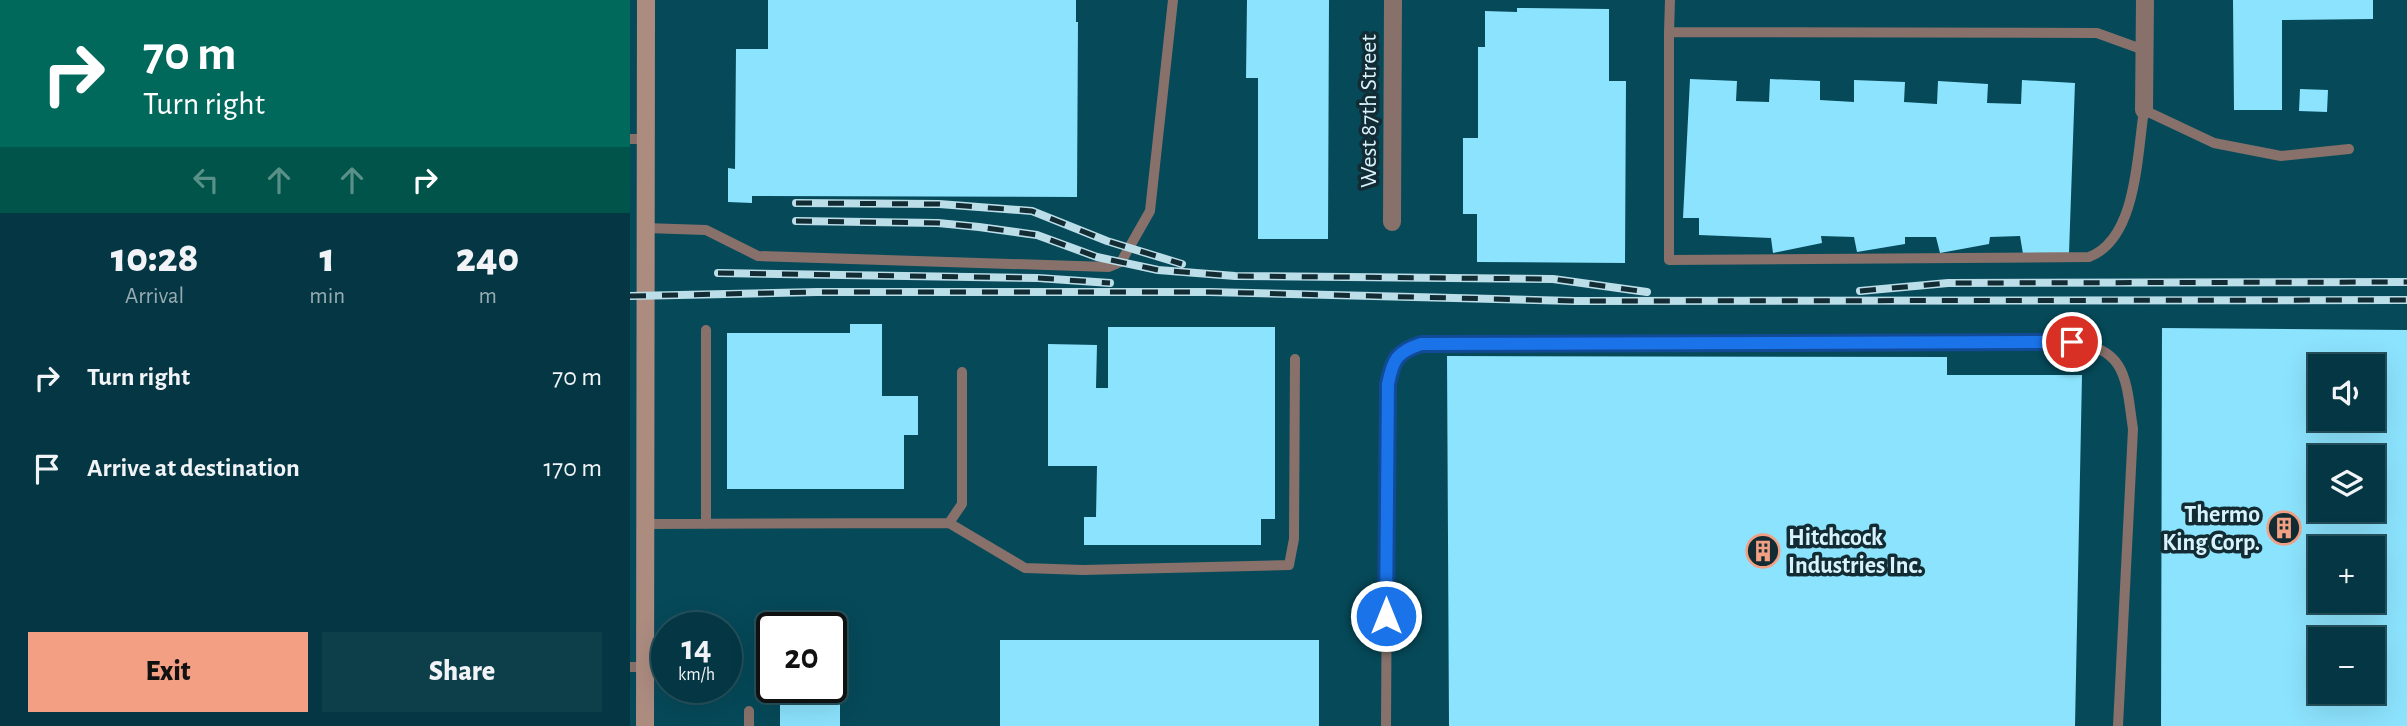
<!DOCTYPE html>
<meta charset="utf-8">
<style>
:root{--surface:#043743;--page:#0d3f4a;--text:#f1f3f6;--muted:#97acb2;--line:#25515c;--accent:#f39f83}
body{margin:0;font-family:"Alegreya Sans",sans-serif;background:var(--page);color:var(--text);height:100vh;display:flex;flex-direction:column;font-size:26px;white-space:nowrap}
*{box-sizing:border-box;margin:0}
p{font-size:23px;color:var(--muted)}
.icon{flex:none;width:38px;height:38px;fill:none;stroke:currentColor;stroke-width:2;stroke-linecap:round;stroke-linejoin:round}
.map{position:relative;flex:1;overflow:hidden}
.side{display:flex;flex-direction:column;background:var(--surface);width:630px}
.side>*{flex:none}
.hud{background:#00695c;color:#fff;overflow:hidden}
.buttons{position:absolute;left:1678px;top:354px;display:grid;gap:14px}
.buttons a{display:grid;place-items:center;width:77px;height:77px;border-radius:0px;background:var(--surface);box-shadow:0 7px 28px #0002,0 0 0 2px var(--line);font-size:35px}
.speed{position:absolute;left:21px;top:612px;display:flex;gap:14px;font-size:35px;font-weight:700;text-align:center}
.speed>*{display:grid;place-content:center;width:91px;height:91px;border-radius:50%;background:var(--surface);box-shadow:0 7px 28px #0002,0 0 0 2px var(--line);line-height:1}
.speed small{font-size:18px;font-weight:400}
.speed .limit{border:4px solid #111;border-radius:10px;background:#fff;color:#111}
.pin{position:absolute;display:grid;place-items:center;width:60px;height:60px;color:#fff;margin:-30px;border:4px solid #fff;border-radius:50%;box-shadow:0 2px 7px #0007}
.me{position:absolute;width:77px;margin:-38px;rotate:0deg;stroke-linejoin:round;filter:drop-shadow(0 0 5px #0008)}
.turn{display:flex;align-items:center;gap:24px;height:147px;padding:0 28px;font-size:32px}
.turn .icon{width:91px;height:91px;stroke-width:2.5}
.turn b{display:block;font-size:49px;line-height:60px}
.lanes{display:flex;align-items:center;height:66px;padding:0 28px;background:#0003;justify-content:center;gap:35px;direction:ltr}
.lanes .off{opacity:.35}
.eta{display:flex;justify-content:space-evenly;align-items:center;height:119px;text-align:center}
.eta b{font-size:42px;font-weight:800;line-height:49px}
.cta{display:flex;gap:14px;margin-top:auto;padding:14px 28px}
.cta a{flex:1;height:80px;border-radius:0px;background:var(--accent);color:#111;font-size:28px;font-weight:800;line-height:80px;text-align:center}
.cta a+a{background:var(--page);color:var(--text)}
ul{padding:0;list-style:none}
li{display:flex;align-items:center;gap:21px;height:91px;padding:0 28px}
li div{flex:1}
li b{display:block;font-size:26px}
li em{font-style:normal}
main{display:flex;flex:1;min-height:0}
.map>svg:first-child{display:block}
</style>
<main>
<section class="side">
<div class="hud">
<div class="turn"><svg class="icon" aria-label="right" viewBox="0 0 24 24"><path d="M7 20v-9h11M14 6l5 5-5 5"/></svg><div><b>70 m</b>Turn right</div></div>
<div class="lanes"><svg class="icon off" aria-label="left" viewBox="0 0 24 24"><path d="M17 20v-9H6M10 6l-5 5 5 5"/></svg><svg class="icon off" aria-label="ahead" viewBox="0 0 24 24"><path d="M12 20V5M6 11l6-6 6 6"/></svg><svg class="icon off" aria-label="ahead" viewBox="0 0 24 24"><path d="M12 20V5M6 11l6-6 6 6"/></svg><svg class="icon" aria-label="right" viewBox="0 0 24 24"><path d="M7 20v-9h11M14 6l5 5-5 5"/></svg></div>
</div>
<div class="eta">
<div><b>10:28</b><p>Arrival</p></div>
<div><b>1</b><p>min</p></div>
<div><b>240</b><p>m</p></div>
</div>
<ul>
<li><svg class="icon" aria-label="right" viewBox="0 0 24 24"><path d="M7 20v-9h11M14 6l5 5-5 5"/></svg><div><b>Turn right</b></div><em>70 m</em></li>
<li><svg class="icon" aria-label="arrive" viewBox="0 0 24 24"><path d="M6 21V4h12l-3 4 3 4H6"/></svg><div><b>Arrive at destination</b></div><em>170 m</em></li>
</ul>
<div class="cta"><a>Exit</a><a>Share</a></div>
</section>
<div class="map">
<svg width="1777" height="726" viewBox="0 0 1777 726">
<rect width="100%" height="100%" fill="#064959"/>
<path fill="#8ce3fd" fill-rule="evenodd" d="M138,0h308v22h2l-1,175 -325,-1v7l-24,-1v-34l7,1 1,-120h32z
M617,0h82l-1,239h-70v-161h-12z
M1603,0h140v19l-91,1v90h-48z
M887,8l92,1v72h17l-1,182 -148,-1v-48h-14v-76h15v-91h7v-36l32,1z
M1060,79l47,2 -1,20 33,1 1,-23 50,2v19l34,2v-22l51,2 -1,20 33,2 1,-23 50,3 -1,19 34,1 1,-24 53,3 -6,170 -46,1 -3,-18 -30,1 -1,7 -49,9 -4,-16h-31v7l-48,8 -3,-15 -33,-1 1,7 -49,10 -2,-15 -72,-3v-17h-16z
M1670,89l28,1 -1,22 -28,-1z
M220,324h32v72h36v39h-14v54h-177v-156h123z
M478,327h167v192h-14v26h-177v-28h12l1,-51h-49v-122l49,1 -1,43h12z
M1532,328l245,2v396h-246zM1690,366h53v52h-53zM1690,457h53v52h-53zM1690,548h53v52h-53zM1690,639h53v52h-53z
M817,356l500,1v18h135l-7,351h-626z
M370,640h319v86h-319z
M150,694l60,1v31h-60z"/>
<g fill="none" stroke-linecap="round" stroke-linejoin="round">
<path stroke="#87716a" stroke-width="10" d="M1040,0l-1,32 428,1 47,17
M1039,32v228l420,-3c48,-18 48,-102 55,-147l70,33 67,13 68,-7
M0,139h15
M15,228l61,2 52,26 351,11 12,-5 29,-51 23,-211
M76,330v194
M319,523l76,45 58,2 206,-5 5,-26 1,-180
M15,524l304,-1 13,-19v-132
M0,667h15
M119,711v15
M756,726l2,-342c5,-25 9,-32 33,-40l651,-2c56,6 54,40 61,87l-15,297"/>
<path stroke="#87716a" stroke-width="18" d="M1514,110l1,-110
M762,222l1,-222"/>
<path stroke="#ad8c80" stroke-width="18" d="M15,726l1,-726"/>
<defs>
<path id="rail" d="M166,203l143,1 93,7 75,30 75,23
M166,221l142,2 41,4 58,8 60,22 61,13 77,6 318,3 94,13
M88,273l320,5 72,5
M1230,291l88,-8 459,-1
M0,296l187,-4h392l366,9 832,-1"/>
</defs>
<use href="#rail" stroke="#bcdee9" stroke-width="8"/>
<use href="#rail" stroke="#132c33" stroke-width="5" stroke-dasharray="16" stroke-linecap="butt"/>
</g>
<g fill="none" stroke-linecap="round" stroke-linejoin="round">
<defs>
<path id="route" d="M756,616l2,-232c5,-25 9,-32 33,-40l651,-2"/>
</defs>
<use href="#route" stroke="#114b97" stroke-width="18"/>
<use href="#route" stroke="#1a73e8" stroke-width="12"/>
</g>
<defs>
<symbol id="building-ring" viewBox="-11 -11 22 22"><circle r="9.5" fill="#132c33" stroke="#f39f83" stroke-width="1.5"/><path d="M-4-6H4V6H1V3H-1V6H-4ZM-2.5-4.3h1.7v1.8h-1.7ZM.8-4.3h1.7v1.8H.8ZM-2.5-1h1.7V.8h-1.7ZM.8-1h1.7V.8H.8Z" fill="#f39f83"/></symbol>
</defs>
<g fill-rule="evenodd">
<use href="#building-ring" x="1635" y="509" width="38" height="38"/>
<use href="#building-ring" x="1114" y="532" width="38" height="38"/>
</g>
<g text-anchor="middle" stroke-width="7" stroke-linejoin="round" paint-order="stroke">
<g font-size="24" fill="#d7f4fe" stroke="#132c33">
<text transform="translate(738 111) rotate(-90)" y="8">West 87th Street</text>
</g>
<g font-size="24" font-weight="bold" fill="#d7f4fe" stroke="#132c33" text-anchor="end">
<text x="1630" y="522">Thermo<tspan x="1630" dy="28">King Corp.</tspan></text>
<text x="1158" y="545" text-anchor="start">Hitchcock<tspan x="1158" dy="28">Industries Inc.</tspan></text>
</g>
</g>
</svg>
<div class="buttons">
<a><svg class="icon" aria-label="sound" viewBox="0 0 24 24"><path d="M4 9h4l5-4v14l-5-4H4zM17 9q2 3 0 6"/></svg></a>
<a><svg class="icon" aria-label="layers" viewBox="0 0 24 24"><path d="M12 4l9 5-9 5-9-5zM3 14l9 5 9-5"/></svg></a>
<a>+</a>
<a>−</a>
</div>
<div class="speed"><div>14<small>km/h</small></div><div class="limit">20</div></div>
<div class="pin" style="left:1442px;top:342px;background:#d93025"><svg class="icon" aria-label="arrive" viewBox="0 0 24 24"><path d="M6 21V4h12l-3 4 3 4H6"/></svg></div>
<svg class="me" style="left:756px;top:616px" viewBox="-20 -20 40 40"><circle r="17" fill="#1a73e8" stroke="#fff" stroke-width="3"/><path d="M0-11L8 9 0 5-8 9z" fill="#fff"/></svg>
</div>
</main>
